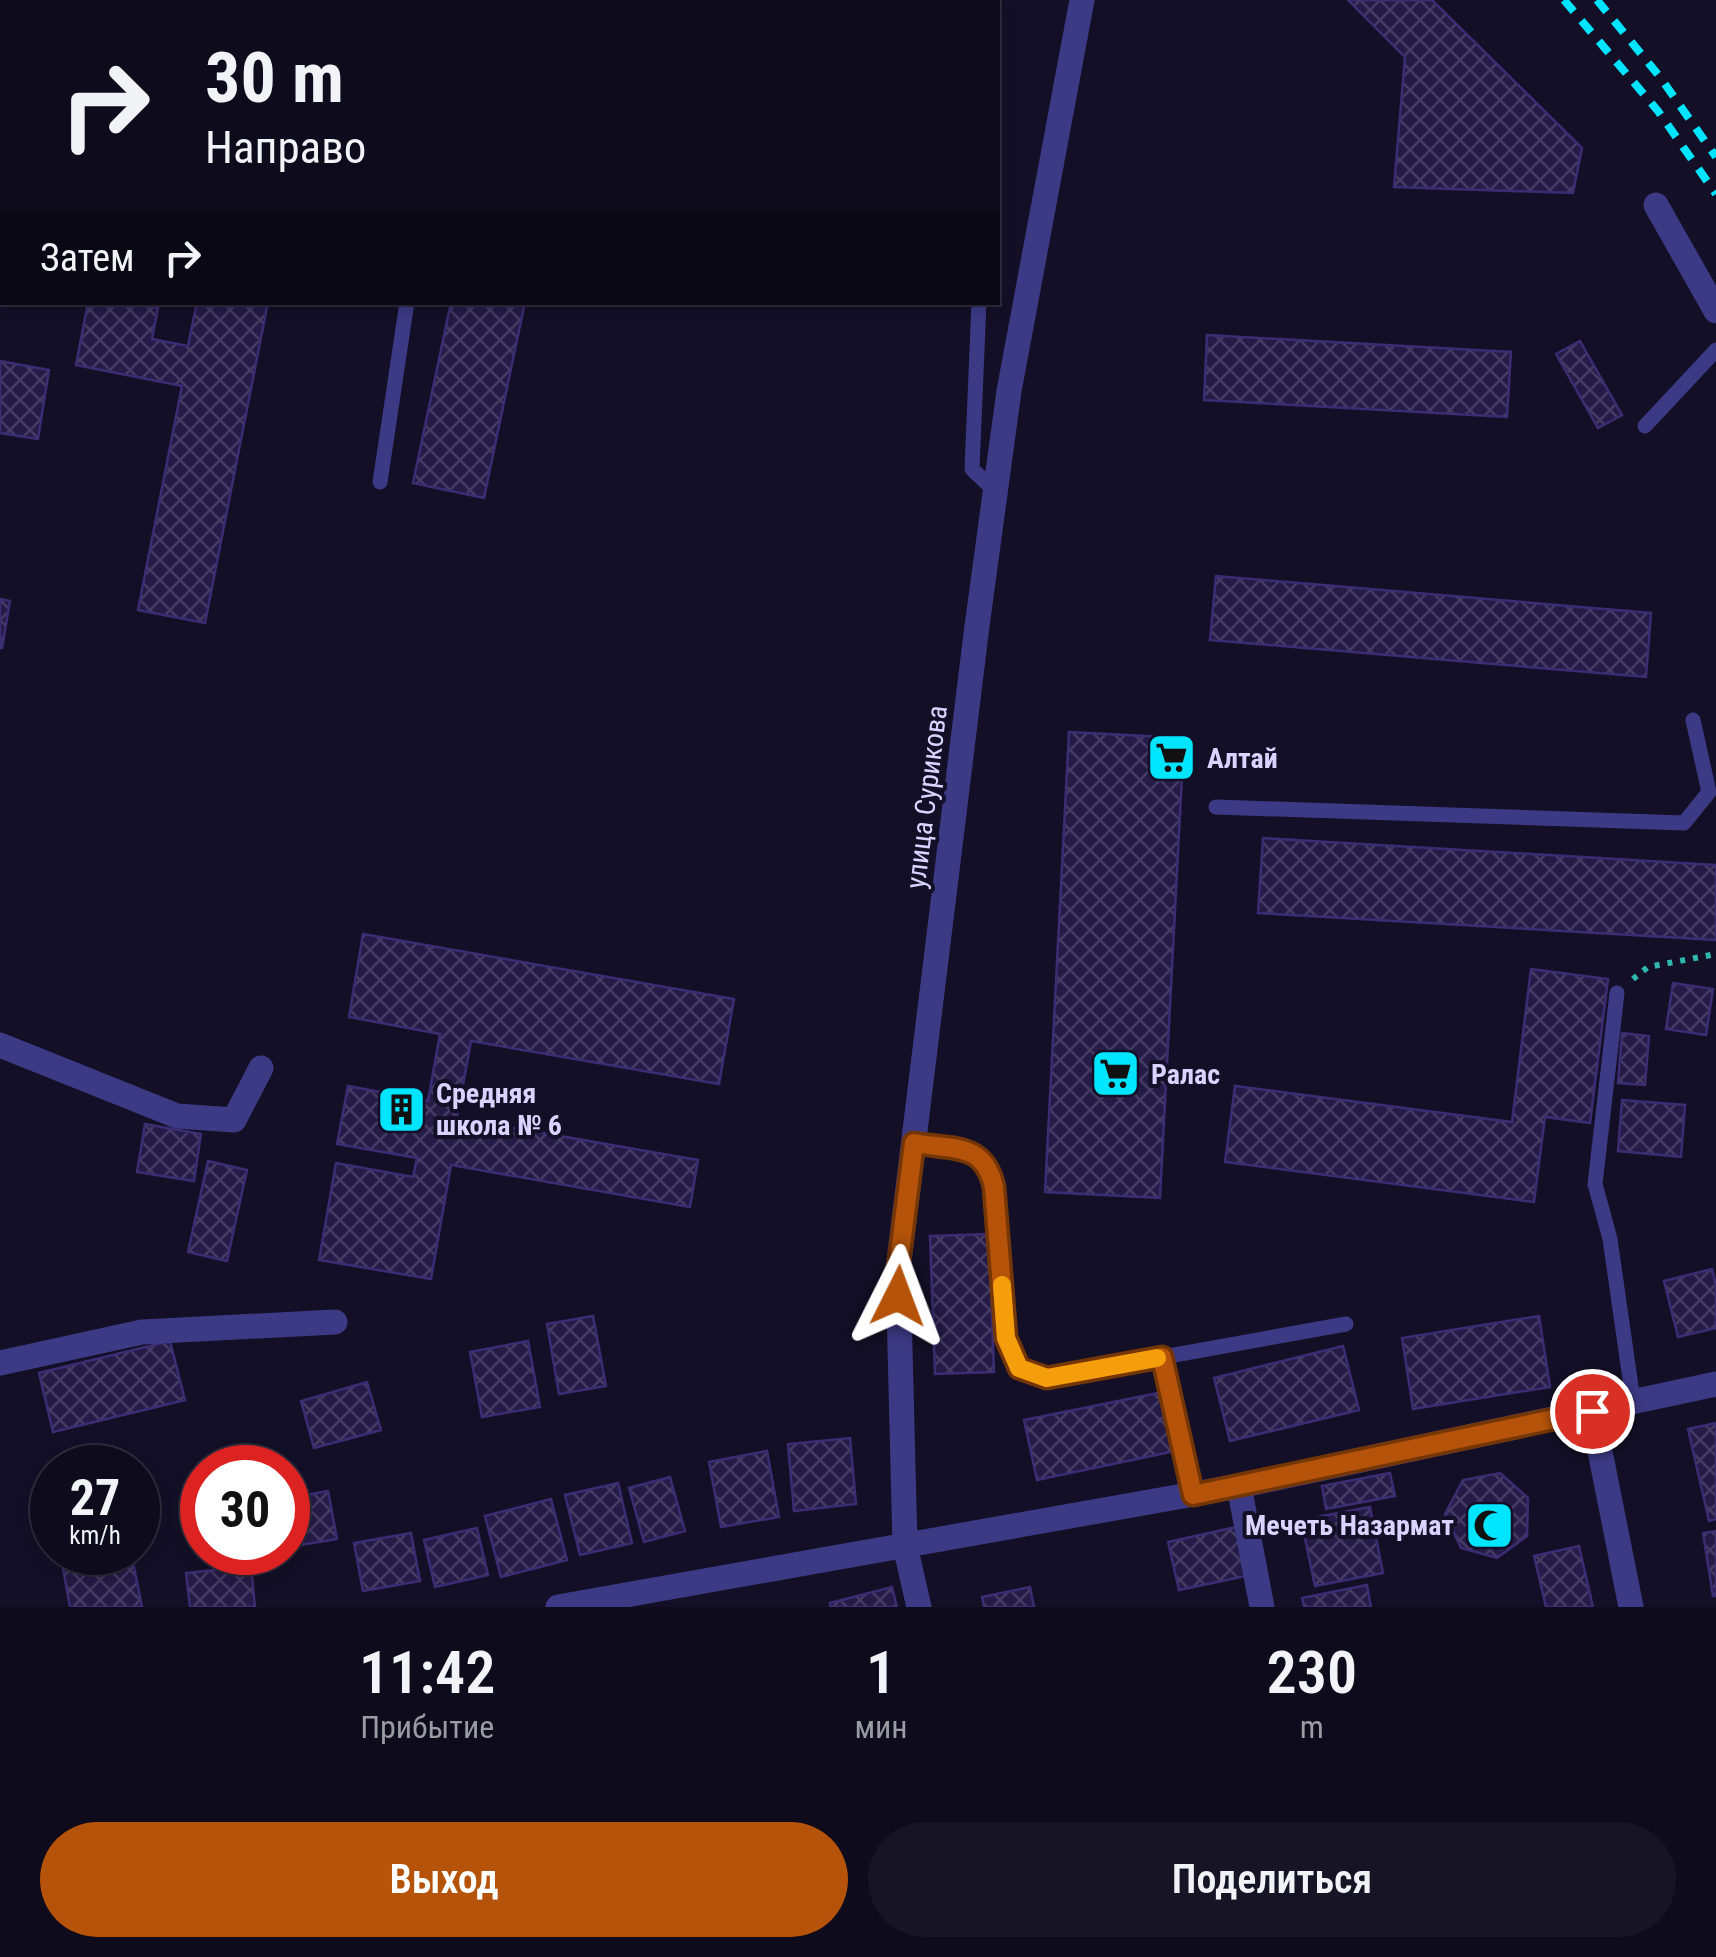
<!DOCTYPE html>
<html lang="ru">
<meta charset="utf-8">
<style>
:root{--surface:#0e0b1c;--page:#171425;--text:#f1f3f6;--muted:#9b9ba3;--line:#2e2b3b;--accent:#b45309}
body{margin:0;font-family:"Roboto Condensed",sans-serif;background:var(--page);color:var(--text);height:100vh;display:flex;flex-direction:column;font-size:38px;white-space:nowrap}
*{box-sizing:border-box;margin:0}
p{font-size:32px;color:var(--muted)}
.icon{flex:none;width:55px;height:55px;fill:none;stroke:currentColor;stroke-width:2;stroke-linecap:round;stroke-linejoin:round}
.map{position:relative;height:1607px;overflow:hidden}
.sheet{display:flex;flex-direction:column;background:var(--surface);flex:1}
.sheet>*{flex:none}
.top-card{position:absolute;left:0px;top:0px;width:1000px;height:305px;box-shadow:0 5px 15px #0003,0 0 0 2px var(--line);background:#0e0b1c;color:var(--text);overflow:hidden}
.speed{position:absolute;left:30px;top:1445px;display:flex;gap:20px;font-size:50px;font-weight:700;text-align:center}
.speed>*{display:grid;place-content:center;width:130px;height:130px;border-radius:50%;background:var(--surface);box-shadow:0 5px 15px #0003,0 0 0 2px var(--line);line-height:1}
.speed small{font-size:25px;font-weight:400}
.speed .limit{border:15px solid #d22;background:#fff;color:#111}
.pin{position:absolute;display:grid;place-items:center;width:85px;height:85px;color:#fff;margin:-42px;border:5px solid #fff;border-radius:50%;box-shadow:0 2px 10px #0007}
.me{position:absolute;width:110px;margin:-55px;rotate:3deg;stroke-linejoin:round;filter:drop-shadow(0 0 8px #0008)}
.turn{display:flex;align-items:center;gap:35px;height:210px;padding:0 40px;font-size:45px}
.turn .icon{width:130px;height:130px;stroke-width:2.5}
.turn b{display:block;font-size:70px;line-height:85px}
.then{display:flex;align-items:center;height:95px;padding:0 40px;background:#0003;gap:20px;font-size:38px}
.eta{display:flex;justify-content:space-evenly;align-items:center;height:170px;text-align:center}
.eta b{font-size:60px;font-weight:600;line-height:70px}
.cta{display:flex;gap:20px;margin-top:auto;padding:20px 40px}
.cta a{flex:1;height:115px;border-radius:60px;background:var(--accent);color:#fff;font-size:40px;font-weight:600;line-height:115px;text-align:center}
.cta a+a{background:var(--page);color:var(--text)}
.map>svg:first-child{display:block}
</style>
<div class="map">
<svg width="1716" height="1607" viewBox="0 0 1716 1607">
<defs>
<pattern id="building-cross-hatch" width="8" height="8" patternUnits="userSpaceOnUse" patternTransform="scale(2.5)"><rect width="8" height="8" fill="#241b47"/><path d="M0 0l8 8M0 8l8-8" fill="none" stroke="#433b63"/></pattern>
</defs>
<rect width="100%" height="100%" fill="#130f26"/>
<path fill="url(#building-cross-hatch)" stroke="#3b2d73" stroke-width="2.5" d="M489,0h74v2z
M589,0h266l-266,2z
M1348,0h84l150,148 -9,45 -179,-6 11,-130z
M0,105h2v70h-2z
M88,302h44l26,6 -6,31 36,7 9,-44h71l-63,321 -67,-13 44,-224 -106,-21z
M451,302h74l-41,196 -71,-15z
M1207,335l304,17 -4,65 -303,-17z
M1580,341l42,74 -24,13 -42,-74z
M0,361l49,9 -11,69 -38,-6z
M1216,576l435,37 -5,64 -436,-37z
M0,599l10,2 -8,47h-2z
M1069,732l115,6 -24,460 -115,-6z
M1263,838l453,27v75l-458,-27z
M363,934l371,65 -15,85 -248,-43 -14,77 241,42 -8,47 -239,-42 -20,114 -112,-19 17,-97 77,14 4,-19 -80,-14 11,-58 80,15 12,-67 -91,-17z
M1531,969l77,10 -18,144 -45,-6 -11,85 -309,-40 10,-76 277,36z
M1673,983l40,6 -7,46 -40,-6z
M1622,1033l27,3 -4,49 -27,-2z
M1622,1100l63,5 -4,52 -63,-6z
M145,1124l56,10 -7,47 -57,-9z
M208,1161l39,9 -20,91 -39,-9z
M989,1234l5,138 -59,2 -5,-138z
M1712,1269l4,17v42l-38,9 -14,-56z
M593,1316l13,70 -47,8 -12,-70z
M1539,1316l11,71 -137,22 -11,-71z
M170,1341l15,59 -132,32 -14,-59z
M528,1341l12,66 -58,10 -12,-65z
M1343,1346l16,64 -129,31 -16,-63z
M367,1382l14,48 -67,18 -13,-47z
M1163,1392l12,59 -138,29 -13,-60z
M1716,1423v96l-7,2 -21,-92z
M850,1438l6,66 -62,7 -6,-67z
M767,1451l12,66 -58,10 -12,-65z
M1390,1473l5,23 -69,13 -4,-23z
M1500,1473l28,25 -1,38 -30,22 -36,-10 -16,-34 18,-34z
M670,1477l15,54 -41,11 -15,-54z
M618,1483l14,60 -52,12 -15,-60z
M328,1491l9,48 -49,8v-49z
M551,1499l16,61 -66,17 -16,-61z
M1370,1507l13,66 -68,13 -14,-66z
M1236,1527l10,49 -67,14 -11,-48z
M477,1528l11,47 -53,12 -11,-47z
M1716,1531v65h-3l-10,-63z
M411,1533l9,48 -57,10 -9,-48z
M1579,1546l14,61h-47l-12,-51z
M60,1552h71l11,55h-72z
M251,1566l4,41h-65l-4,-34z
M1367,1585l4,22h-67l-2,-9z
M892,1587l5,20h-67v-4z
M1030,1587l4,20h-50l-2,-10z"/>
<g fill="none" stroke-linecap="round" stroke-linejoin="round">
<path stroke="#2fb8b0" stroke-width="6" stroke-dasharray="5 8" stroke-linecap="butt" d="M1633,979l15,-12 68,-13"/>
<path stroke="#3d3a85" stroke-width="15" d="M992,2v-2
M0,92l2,1
M979,302l-7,167 23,22
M1645,426l71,-76
M380,482l27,-180
M1216,807l468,16 25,-31 -16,-72
M1617,993l-22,191 15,55 23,161
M913,1143c40,7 71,-1 81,44l12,151 13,30 28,10 299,-54
M1162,1357l31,138"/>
<path stroke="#3d3a85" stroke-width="25" d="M1656,205l60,106
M0,1045l177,71 57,4 27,-52
M0,1363l142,-31 193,-10
M1592,1411l39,196
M1239,1486l23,121
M558,1607l681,-121 477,-102
M919,1607l-14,-61 -7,-277 79,-643 32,-235 73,-391"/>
<path stroke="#00e5ff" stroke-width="8" stroke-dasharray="15 12" stroke-linecap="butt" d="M1564,0l94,111 58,83
M1597,0l63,77 56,80"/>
</g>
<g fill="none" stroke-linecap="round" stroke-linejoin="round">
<defs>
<path id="route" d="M898,1296v-27l16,-126c39,7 70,-1 80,44l12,151 13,30 28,10 115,-21 31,138 399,-84"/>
</defs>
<use href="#route" stroke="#753606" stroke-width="25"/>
<use href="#route" stroke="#b45309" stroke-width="18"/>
<path stroke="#f59e0b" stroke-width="18" d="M1002,1285l4,53 13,30 28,10 110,-20"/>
</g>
<defs>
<symbol id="supermarket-square" viewBox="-11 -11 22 22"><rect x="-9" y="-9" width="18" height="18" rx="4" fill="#00e5ff" stroke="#130f26"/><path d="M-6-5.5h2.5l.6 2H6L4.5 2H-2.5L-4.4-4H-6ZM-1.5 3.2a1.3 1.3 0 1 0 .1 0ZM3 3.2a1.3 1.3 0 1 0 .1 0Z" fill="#111"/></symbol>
<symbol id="building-square" viewBox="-11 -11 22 22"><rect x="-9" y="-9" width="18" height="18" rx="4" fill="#00e5ff" stroke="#130f26"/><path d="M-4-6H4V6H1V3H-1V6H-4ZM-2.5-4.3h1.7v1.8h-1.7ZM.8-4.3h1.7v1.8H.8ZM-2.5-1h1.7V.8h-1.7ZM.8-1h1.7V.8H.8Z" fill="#111"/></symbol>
<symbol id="mosque-square" viewBox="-11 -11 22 22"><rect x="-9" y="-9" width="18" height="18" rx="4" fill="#00e5ff" stroke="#130f26"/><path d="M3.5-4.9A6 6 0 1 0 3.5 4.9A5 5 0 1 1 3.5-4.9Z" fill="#111"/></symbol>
</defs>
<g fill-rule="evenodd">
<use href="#supermarket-square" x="1144" y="730" width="55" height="55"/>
<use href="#supermarket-square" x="1088" y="1046" width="55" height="55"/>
<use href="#building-square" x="374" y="1082" width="55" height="55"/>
<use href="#mosque-square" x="1462" y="1498" width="55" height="55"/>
</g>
<g text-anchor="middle" stroke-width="8" stroke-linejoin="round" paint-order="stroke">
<g font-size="28" font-weight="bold" fill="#d9d4ff" stroke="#130f26" text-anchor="start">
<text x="1207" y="768">Алтай</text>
<text x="1151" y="1084">Ралас</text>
<text x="436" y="1103">Средняя<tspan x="436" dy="32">школа № 6</tspan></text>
<text x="1454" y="1535" text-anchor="end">Мечеть Назармат</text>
</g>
<g font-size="28" fill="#d9d4ff" stroke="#130f26">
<text transform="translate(926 797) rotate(-83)" y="10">улица Сурикова</text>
</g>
</g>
</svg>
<div class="speed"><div>27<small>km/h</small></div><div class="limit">30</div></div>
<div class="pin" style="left:1592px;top:1411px;background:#d93025"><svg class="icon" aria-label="arrive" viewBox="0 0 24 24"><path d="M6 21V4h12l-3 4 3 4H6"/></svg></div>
<svg class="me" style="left:898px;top:1296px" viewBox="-20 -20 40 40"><path d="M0-17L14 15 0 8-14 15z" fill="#b45309" stroke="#fff" stroke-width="4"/></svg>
<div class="top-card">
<div class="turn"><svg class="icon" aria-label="right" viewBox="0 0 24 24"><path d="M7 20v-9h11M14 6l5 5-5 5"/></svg><div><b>30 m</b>Направо</div></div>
<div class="then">Затем<svg class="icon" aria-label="right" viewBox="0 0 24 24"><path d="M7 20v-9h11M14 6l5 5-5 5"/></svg></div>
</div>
</div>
<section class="sheet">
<div class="eta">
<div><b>11:42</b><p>Прибытие</p></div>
<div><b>1</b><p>мин</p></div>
<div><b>230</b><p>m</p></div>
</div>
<div class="cta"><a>Выход</a><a>Поделиться</a></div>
</section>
